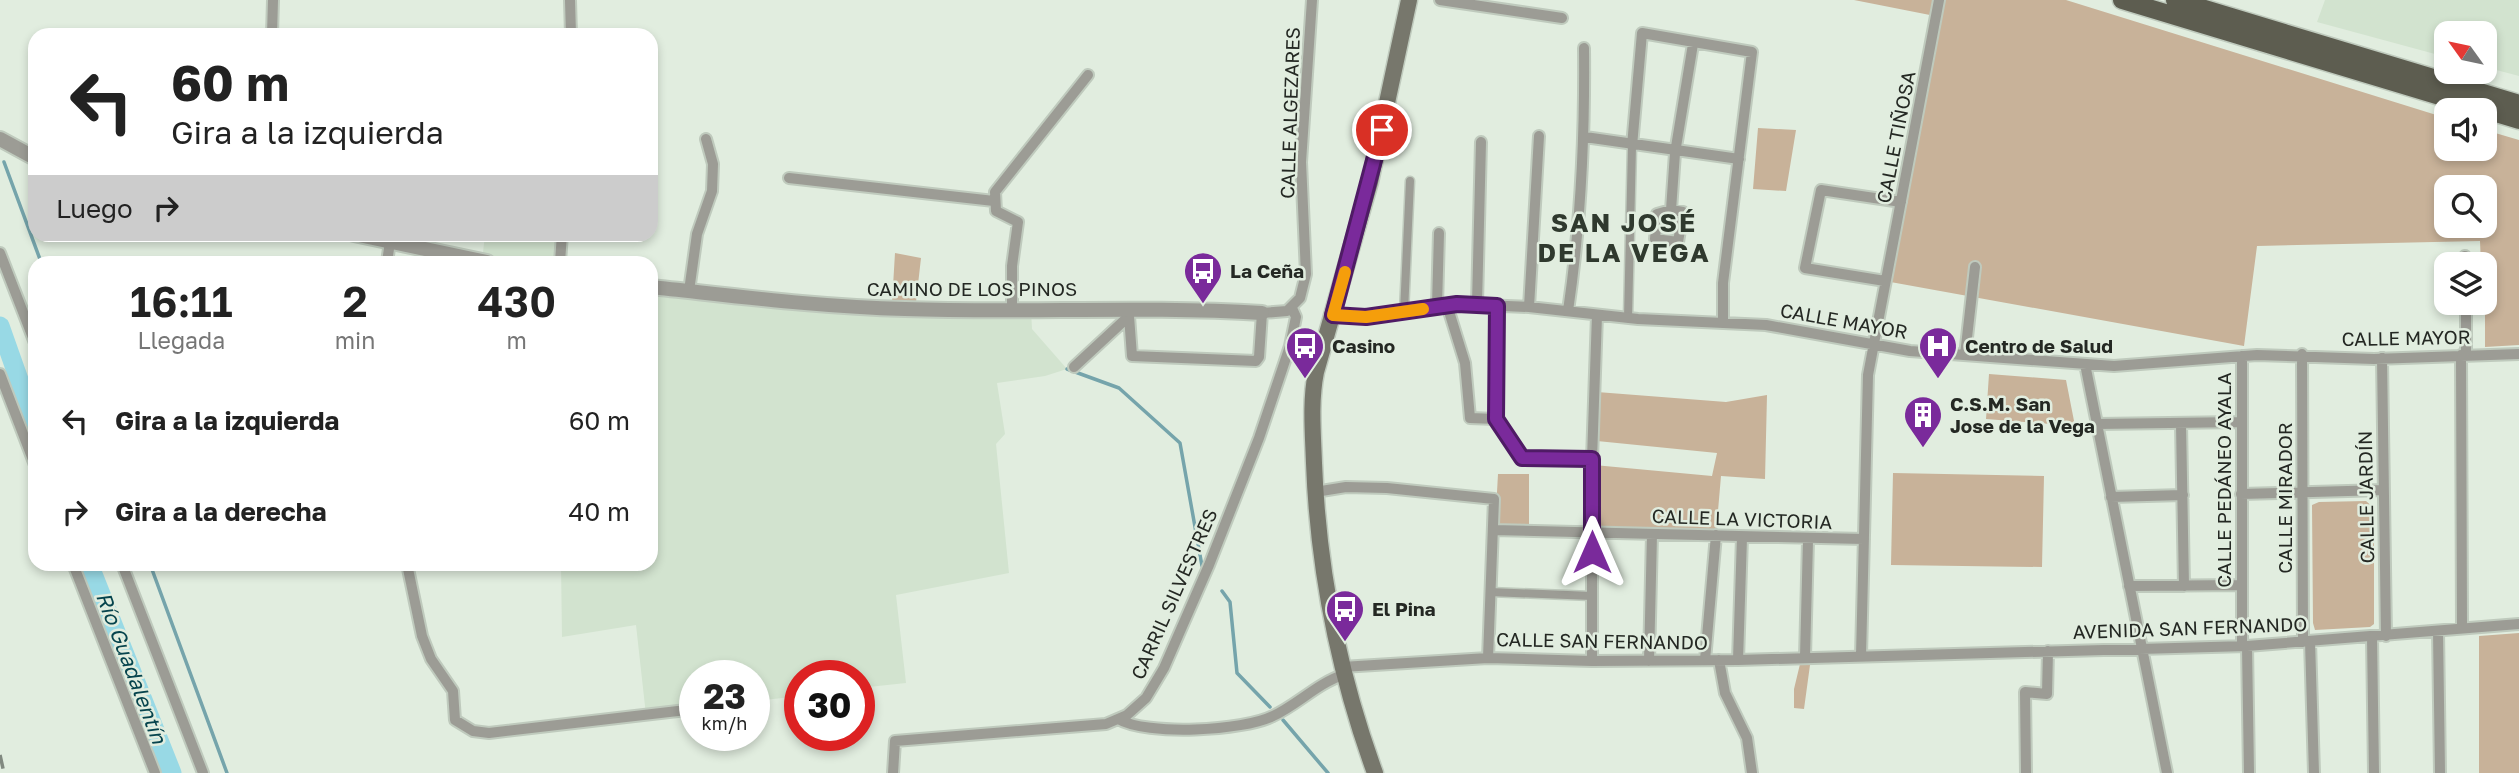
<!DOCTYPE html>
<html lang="es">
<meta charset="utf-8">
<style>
:root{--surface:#fff;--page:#f6f6f6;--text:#222;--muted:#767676}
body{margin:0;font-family:"Golos Text",sans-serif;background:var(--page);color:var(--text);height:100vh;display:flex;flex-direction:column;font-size:26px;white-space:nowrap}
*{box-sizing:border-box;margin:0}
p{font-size:23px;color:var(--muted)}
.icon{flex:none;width:38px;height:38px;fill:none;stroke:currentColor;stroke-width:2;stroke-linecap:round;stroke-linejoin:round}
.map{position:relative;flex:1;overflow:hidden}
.details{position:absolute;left:28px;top:256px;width:630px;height:315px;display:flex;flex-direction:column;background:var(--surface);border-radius:21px;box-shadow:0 4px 10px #0003}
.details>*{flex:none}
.top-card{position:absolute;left:28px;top:28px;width:630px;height:214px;border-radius:21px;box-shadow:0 4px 10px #0003;background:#fff;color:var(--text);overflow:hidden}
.needle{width:46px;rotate:303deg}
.tools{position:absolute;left:2434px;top:21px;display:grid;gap:14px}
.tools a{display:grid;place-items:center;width:63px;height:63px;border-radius:14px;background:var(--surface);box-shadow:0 4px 10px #0003;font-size:35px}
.speed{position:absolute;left:679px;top:660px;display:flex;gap:14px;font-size:35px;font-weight:700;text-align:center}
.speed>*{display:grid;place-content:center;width:91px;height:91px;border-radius:50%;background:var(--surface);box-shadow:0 4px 10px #0003;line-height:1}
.speed small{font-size:18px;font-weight:400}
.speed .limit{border:10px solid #d22;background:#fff;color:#111}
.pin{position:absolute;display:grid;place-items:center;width:60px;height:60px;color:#fff;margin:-30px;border:4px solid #fff;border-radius:50%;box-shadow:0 2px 7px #0007}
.me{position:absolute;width:77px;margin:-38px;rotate:0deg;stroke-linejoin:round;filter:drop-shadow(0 0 5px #0008)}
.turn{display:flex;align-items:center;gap:24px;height:147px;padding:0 28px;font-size:32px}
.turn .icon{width:91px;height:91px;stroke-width:2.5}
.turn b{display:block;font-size:49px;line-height:60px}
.then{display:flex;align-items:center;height:66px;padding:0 28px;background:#0003;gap:14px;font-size:26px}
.eta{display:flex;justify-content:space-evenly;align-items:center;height:119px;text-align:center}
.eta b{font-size:42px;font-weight:600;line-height:49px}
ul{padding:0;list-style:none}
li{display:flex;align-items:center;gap:21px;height:91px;padding:0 28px}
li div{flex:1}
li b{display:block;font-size:26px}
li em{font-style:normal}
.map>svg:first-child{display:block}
</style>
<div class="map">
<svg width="2519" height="773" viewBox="0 0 2519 773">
<rect width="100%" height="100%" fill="#e1eddf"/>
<path fill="#d2e3cf" d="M2325,0h194v76l-34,-9v-34h-39v24l-129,-35z
M485,235h77l-2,27 -78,-1z
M651,287l380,23 1,19 35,40 -22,7 -48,7 8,51 -9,10 13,129 -113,22 10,88 -47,5v-12h-59v20l-46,5v-25h-59v33l-49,6 -10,-90 -74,12 -1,-73h90z"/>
<path fill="#c8b299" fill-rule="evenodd" d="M1854,0h212l380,118v31h39v-19l34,10v205l-34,2v-83h-4l-1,-23 -223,5 -13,100 -359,-65 50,-265zM2446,187h39v39h-39z
M1758,128l38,2 -10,61 -33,-2z
M895,253l26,5 -5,44 -24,1z
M1989,374l77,6 9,46 -89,-7z
M1597,392l129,10 41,-7 -2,84 -44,-3 -5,58 -123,-5 1,-64 118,11 5,-23 -120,-12z
M1893,473l151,3 -2,91 -151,-2z
M1498,474h31v54h-34z
M2366,501l8,7v116l-4,3 -55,3 -2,-7 -1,-118 7,-3z
M2519,633v140h-40v-137z
M1806,661l4,4 -6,44 -10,-1v-19l6,-25z"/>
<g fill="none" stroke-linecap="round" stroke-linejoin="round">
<path stroke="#75a4ab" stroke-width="3.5" d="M4,162l37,100
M1067,369l52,19 61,55 22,123
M150,564l77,209
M1222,591l8,11 7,71 33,34
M1283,720l45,53"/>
<path stroke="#98d9e5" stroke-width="19" d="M0,326l35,99
M89,564l83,209"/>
<defs>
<path id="pedestrian" d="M1404,312l6,-131
M1628,318l4,-172
M1490,592l102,4"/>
<path id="minor" d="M570,0l1,35
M1440,0l122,18
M272,35l1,-35
M1585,137l154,22
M1632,146l10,-113 110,19 -29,231v39
M789,178l205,23
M1671,210l4,-57 18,-109
M1671,210l12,2 -5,30 -23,-3 2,-25z
M0,253l35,90
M2465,256l1,8
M387,262l3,-20
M560,262l2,-28
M1885,281l-80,-13 16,-78 80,12
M689,291l8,-57 15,-43 1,-27 -7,-25
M2466,303v52
M1477,304l4,-162
M1447,305l18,58 5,55 26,1
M1437,306l2,-73
M1497,306l-1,113 26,39 70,1
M1529,307l10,-171
M1012,310v-44l6,-44 -22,-11 -1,-19 93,-117
M1568,311c13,-88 17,-174 16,-263
M1333,315l33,2 91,-13 72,3 109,12 128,6 144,26 204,15 143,-11 117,4 145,-5
M1129,316l3,40 124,5 3,-4 3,-44 25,-2 13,-13 6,-24 -5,-112 11,-162
M2302,354l1,288
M1965,355l10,-88
M2461,355l1,273
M2242,356v290
M2382,358l4,278
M2085,364l82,409
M1074,367l55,-51 1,-5
M0,374l35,91
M2097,424l144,-2
M2181,424l3,162
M1315,492l31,-5 41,1 107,11 -6,159
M2241,494l142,-4
M2111,497l72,-2
M1493,530l371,9
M73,564l82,209
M122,564l81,209
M407,564l15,72 9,23 22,32 2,29 18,11 16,2 206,-24
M2129,586l113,-1
M2438,631l2,142
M2372,637l2,136
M2310,641l4,132
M2247,646l2,127
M1861,656l7,-281 71,-375
M1805,657l3,-117
M1705,660l11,-125
M1719,660l6,33 22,45 5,35
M1738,660l4,-123
M1592,661v-202l5,-144
M1649,661l3,-127
M1342,667l146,-9 104,3 146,-1 509,-14 272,-22
M1118,719c29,17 125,12 155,-3 24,-11 45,-33 70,-41
M893,773l2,-32 211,-17 21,-9 19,-17 18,-30 45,-103 50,-127 31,-92 6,-29 -4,-9
M2026,773l-1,-81 22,2 1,-43"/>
<path id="tertiary" d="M0,139l35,19
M354,234l133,28
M651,287c85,9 169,20 254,22 119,4 238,-3 357,4"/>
<path id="secondary" d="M1375,773c-36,-99 -57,-204 -61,-310 -1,-30 -4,-61 2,-91l54,-190 39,-182"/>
<path id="primary" d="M2122,0l397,120
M2175,0l344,104"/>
</defs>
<use href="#pedestrian" stroke="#bfcabd" stroke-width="11"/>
<use href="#minor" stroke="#bfcabd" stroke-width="14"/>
<use href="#tertiary" stroke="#bfcabd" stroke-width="18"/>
<use href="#secondary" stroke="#bfcabd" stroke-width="19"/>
<use href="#primary" stroke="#bfcabd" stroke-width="21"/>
<use href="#pedestrian" stroke="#9c9c95" stroke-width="8"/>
<use href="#minor" stroke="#9c9c95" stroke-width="10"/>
<use href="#tertiary" stroke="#9c9c95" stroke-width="14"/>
<use href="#secondary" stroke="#77776c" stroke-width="16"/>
<use href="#primary" stroke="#5d5d50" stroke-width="18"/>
<path stroke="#818980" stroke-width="3.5" stroke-dasharray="14 7" stroke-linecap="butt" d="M0,755l4,18"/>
</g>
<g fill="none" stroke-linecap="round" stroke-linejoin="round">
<defs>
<path id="route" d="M1382,130l-49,185 33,2 91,-13 40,2 -1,113 26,39 70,1v93"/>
</defs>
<use href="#route" stroke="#4f1b65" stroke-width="18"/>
<use href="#route" stroke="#7a2a9b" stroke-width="12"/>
<path stroke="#f59e0b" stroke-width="12" d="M1345,272l-12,43 33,2 57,-8"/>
</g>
<defs>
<symbol id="bus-pin" viewBox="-11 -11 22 30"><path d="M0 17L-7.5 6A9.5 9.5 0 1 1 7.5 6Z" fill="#7a2a9b" stroke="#e1eddf"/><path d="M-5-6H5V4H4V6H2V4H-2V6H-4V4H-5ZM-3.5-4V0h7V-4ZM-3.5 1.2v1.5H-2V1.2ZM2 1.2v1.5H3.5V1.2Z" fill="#fff"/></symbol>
<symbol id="hospital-pin" viewBox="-11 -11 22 30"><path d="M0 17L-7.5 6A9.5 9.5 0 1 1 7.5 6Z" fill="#7a2a9b" stroke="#e1eddf"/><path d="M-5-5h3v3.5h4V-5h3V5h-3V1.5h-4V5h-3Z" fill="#fff"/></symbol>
<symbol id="building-pin" viewBox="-11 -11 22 30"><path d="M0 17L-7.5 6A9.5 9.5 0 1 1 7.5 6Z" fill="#7a2a9b" stroke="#e1eddf"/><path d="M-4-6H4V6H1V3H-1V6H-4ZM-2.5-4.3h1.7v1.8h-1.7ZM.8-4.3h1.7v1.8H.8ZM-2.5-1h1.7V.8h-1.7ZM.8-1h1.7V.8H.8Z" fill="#fff"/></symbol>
</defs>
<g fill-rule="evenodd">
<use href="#bus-pin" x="1181" y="249" width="44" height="60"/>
<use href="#bus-pin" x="1283" y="324" width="44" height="60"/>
<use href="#hospital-pin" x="1916" y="324" width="44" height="60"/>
<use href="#building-pin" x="1901" y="393" width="44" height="60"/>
<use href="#bus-pin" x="1323" y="587" width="44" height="60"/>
</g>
<g text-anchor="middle" stroke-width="5" stroke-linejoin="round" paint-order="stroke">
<g font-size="19" fill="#242823" stroke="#e1eddf">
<text transform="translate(1290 113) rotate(-88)" y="7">CALLE ALGEZARES</text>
<text transform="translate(1896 137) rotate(-79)" y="7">CALLE TIÑOSA</text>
<text x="972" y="296">CAMINO DE LOS PINOS</text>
<text transform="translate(1844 321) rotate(10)" y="7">CALLE MAYOR</text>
<text transform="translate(2406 338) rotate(-1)" y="7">CALLE MAYOR</text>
<text transform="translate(2224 480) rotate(-90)" y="7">CALLE PEDÁNEO AYALA</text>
<text transform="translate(2366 497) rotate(-91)" y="7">CALLE JARDÍN</text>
<text transform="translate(2285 498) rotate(-90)" y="7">CALLE MIRADOR</text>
<text transform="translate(1742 519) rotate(2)" y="7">CALLE LA VICTORIA</text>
<text transform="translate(1174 594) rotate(-66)" y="7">CARRIL SILVESTRES</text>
<text transform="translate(2190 628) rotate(-2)" y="7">AVENIDA SAN FERNANDO</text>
<text transform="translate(1602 641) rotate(1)" y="7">CALLE SAN FERNANDO</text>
</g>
<g font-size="19" font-weight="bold" fill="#242823" stroke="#e1eddf" text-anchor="start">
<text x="1230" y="278">La Ceña</text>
<text x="1332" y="353">Casino</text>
<text x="1965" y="353">Centro de Salud</text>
<text x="1950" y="411">C.S.M. San<tspan x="1950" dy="22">Jose de la Vega</tspan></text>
<text x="1372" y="616">El Pina</text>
</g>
<g font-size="21" font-style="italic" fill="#06444d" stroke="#e1eddf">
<text transform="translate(131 668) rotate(69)" y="7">Río Guadalentín</text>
</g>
<g font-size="26" font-weight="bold" letter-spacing="2" fill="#2f392e" stroke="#e1eddf">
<text x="1624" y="232">SAN JOSÉ<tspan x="1624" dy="30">DE LA VEGA</tspan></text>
</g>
</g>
</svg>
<div class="tools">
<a><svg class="needle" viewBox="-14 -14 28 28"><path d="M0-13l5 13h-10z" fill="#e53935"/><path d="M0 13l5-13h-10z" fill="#767676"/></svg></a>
<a><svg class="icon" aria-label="sound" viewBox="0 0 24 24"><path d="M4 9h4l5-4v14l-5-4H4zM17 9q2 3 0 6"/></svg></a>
<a><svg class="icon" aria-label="search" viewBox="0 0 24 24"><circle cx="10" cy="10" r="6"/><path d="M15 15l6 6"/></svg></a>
<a><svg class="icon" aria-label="layers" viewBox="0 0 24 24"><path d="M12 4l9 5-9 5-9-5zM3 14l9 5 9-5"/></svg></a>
</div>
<div class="speed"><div>23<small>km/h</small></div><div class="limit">30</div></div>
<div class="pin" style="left:1382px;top:130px;background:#d93025"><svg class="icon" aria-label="arrive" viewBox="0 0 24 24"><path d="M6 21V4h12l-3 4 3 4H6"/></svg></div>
<svg class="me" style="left:1592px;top:552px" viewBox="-20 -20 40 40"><path d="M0-17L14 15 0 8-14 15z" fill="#7a2a9b" stroke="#fff" stroke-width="4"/></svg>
<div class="top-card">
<div class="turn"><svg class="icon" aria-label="left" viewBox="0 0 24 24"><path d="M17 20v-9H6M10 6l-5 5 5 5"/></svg><div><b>60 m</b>Gira a la izquierda</div></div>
<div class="then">Luego<svg class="icon" aria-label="right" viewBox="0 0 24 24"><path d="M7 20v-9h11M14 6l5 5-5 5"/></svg></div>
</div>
<section class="details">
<div class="eta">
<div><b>16:11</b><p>Llegada</p></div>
<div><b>2</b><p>min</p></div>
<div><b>430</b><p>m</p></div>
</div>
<ul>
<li><svg class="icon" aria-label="left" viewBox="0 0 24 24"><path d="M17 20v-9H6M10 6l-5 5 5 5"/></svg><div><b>Gira a la izquierda</b></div><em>60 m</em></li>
<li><svg class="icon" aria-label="right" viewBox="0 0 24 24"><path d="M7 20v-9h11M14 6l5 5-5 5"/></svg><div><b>Gira a la derecha</b></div><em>40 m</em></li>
</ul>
</section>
</div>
